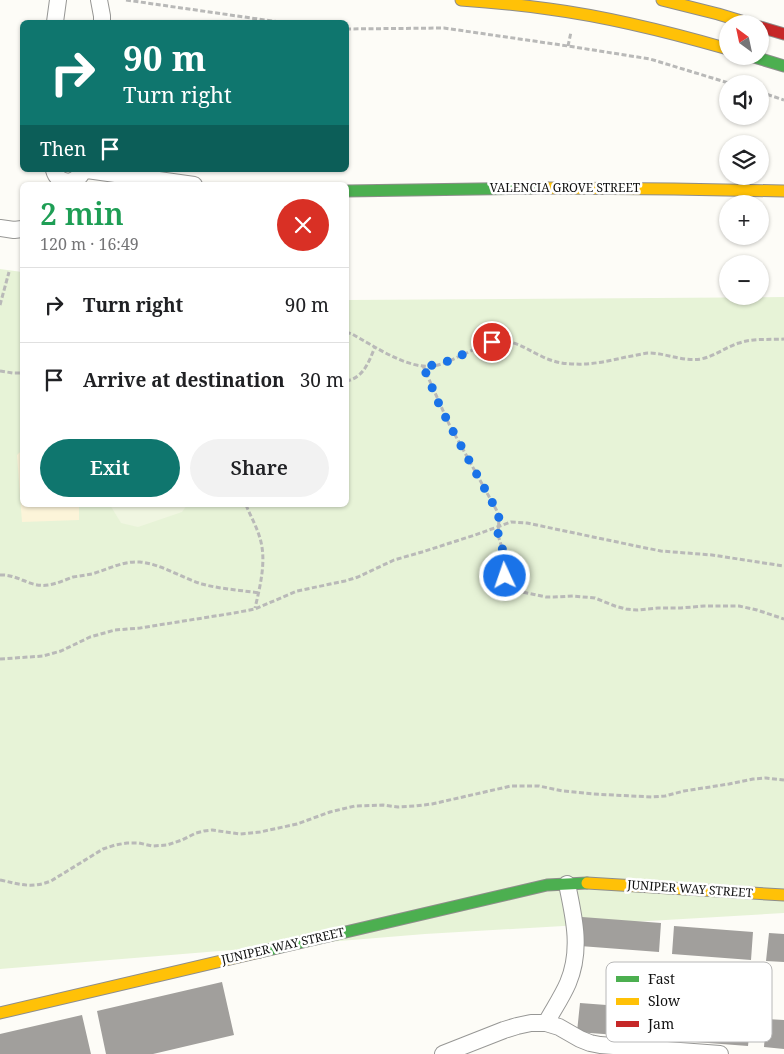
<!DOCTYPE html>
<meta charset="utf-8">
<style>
:root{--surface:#fff;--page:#f2f2f2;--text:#202124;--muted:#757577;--line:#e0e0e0;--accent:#0f766e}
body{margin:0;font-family:"Noto Serif",serif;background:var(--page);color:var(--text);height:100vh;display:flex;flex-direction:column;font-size:19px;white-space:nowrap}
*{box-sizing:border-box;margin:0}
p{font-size:16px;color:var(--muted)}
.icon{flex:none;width:28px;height:28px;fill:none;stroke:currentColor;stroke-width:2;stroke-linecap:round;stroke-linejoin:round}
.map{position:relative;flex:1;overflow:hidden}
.details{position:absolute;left:20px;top:182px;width:329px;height:325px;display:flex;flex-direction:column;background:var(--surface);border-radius:8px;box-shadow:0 1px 4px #0004}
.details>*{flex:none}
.banner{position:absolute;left:20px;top:20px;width:329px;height:152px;border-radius:8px;box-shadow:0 1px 4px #0004;background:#0f766e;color:#fff;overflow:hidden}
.needle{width:32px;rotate:327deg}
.tools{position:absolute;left:719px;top:15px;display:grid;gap:10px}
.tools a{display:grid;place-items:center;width:50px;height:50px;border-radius:50%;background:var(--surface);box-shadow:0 1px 4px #0004;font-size:25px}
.pin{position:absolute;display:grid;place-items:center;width:42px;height:42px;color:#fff;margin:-21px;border:2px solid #fff;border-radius:50%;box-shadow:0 1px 5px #0007}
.me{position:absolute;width:55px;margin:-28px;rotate:357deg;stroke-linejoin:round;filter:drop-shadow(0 0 4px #0008)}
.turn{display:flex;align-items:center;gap:18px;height:105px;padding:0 20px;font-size:22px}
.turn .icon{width:65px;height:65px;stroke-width:2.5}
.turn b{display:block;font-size:35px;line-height:42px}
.then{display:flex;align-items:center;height:48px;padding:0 20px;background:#0003;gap:10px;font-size:19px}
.round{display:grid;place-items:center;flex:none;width:52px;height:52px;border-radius:26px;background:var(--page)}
.headline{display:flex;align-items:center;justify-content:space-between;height:85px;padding:0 20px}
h1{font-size:30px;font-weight:600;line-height:38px;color:#1e9e55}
.action{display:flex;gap:10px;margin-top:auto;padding:10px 20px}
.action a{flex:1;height:58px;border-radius:30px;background:var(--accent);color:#fff;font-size:20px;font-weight:600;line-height:58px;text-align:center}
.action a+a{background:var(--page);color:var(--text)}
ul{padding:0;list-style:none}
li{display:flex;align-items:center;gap:15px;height:75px;padding:0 20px;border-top:1px solid var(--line)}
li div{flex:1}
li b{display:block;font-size:19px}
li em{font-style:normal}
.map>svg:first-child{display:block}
</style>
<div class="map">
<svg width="784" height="1054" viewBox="0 0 784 1054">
<rect width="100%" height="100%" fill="#fdfcf7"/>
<path fill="#e7f3d7" d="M0,269l22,3v233h324v-205l438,-3v616l-359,21 -425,35z"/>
<path fill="#fcf4d9" d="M22,450v55h57v15l-57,2 -5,-67z"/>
<path fill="#f0f6e1" d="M110,505h77l-5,7 -44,15 -17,-4z"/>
<path fill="#a19f9c" d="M582,917l79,6 -2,29 -79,-6z
M674,926l79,6 -2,28 -79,-6z
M769,933l15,1v28l-18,-1z
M222,982l12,53 -81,19h-47l-9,-43z
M580,1003l79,6 -3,29 -79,-6z
M672,1012l79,6 -3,28 -79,-6z
M82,1015l9,39h-91v-20z
M766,1019l18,1v29l-20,-2z"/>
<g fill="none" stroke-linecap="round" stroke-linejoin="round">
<defs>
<path id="street" d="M99,0l3,16v6
M55,22l3,-22
M54,170c2,8 7,11 15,12 7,-2 12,-5 14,-12
M87,170l107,15
M0,228l14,2 8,-1
M546,1023c7,-13 16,-26 22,-40 14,-33 6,-66 -1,-99
M443,1054l61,-24 13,-4 14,-3h15l13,4 21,12 10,4 10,2 120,9"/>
<path id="fast" d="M751,56l33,10
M346,191l201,-3
M260,952l287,-67 40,-2"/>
<path id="slow" d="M461,0c29,2 59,5 88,9 61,8 120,23 179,40
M662,0l56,14 33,10
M547,188l127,1 110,2
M587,883l197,12
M0,1013l260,-61"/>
<path id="jam" d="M760,27l24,7"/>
</defs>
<use href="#street" stroke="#979795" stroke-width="18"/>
<use href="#fast" stroke="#8e8d8b" stroke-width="13"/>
<use href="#slow" stroke="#8e8d8b" stroke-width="13"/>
<use href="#jam" stroke="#8e8d8b" stroke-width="13"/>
<path stroke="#b9b9b8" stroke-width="3" stroke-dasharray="5 2.5" stroke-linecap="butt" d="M126,0l153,22
M346,29l98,-1 124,18 82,13 82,25
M568,46l3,-14
M760,92l24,8
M0,305l9,-33
M346,332l6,2c22,12 55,35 80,32 10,-1 19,-6 28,-10 14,-6 27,-15 43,-15 15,1 25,9 38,15 10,5 21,8 33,8 17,1 35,-3 52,-7 7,-1 15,-3 22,-4 19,0 34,9 53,6 14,-3 25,-12 38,-16 15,-5 30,-3 45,-4
M423,366l26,58 48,87 2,7 -1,17 5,16 2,25 3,7 6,6 8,3 24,5h8l19,-1 22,2 20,8 11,3 11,1 21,-2h23l23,-2h35l18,4 27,9
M0,371l13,2h9
M346,381c18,-3 23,-20 29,-34
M246,505c5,12 12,24 15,37 5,21 -1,45 -6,66
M0,575c18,-1 30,13 48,10 8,-1 17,-5 25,-8 7,-1 13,-2 19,-3 17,-5 30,-13 48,-12 21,2 42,16 62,22 18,5 38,6 57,9
M0,659l43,-3 18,-5 29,-14 25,-7 25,-2 94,-15 21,-4 42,-18 48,-10 13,-4 36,-17 28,-8 53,-17 36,-13 16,1 109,23 25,5 51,4 72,11
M0,880c20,4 31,9 51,1l52,-32 12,-4 12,-2h12l13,3 15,-1 15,-5 14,-7 8,-2 8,-1 28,4 20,-2 37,-8 33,-12 25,-6 28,-1 15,2 17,-1 17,-2 79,-18h28l24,5 30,3 59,3 13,-1 19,-5 45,-7 24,-5 13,-1 18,2"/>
<use href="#street" stroke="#fffffe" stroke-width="16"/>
<use href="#fast" stroke="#4caf50" stroke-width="11"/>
<use href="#slow" stroke="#ffc107" stroke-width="11"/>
<use href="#jam" stroke="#c62828" stroke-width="11"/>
</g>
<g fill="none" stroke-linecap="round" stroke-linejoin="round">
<path stroke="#1a73e8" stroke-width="9" stroke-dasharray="0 16.2" d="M492,342c-24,7 -43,24 -69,24l16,38 10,20 48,87 2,7 -1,17 5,16 2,25"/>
</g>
<g text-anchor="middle" stroke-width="5" stroke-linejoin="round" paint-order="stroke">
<g font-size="12" fill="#111" stroke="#fff">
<text x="565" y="192">VALENCIA GROVE STREET</text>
<text transform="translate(690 889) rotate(4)" y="4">JUNIPER WAY STREET</text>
<text transform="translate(283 946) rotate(-13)" y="4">JUNIPER WAY STREET</text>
</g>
</g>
<rect x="606" y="962" width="166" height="80" rx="8" fill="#fff" stroke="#b8b8b8" stroke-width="1"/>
<rect x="616" y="976" width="23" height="6" fill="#4caf50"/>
<rect x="616" y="998" width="23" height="7" fill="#ffc107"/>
<rect x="616" y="1021" width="23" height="6" fill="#c62828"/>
<g font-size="14" fill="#111">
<text x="648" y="984">Fast</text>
<text x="648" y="1006">Slow</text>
<text x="648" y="1029">Jam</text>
</g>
</svg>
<div class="tools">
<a><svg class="needle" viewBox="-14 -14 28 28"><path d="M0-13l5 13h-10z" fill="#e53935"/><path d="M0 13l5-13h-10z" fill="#757577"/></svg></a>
<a><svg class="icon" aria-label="sound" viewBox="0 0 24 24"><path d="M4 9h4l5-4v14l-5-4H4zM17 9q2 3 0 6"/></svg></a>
<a><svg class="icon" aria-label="layers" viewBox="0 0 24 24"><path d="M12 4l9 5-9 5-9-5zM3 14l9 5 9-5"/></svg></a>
<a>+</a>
<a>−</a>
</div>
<div class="pin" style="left:492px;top:342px;background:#d93025"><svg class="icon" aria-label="arrive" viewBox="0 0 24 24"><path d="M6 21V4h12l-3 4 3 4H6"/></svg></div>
<svg class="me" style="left:505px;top:576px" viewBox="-20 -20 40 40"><circle r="17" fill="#1a73e8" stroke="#fff" stroke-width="3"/><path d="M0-11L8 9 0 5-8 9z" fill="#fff"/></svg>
<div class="banner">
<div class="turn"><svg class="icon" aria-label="right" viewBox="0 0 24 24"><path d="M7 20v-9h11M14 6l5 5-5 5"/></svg><div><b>90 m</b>Turn right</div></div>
<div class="then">Then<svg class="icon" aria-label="arrive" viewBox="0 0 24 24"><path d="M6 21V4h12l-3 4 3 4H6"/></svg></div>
</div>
<section class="details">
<div class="headline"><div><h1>2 min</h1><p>120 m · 16:49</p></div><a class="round" style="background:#d93025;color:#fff"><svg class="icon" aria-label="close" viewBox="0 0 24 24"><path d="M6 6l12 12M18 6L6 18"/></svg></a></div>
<ul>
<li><svg class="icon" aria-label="right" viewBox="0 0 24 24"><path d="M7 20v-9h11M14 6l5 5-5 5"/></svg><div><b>Turn right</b></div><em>90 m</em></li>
<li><svg class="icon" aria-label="arrive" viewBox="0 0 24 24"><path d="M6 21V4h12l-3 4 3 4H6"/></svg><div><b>Arrive at destination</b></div><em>30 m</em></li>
</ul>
<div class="action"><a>Exit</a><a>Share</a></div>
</section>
</div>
